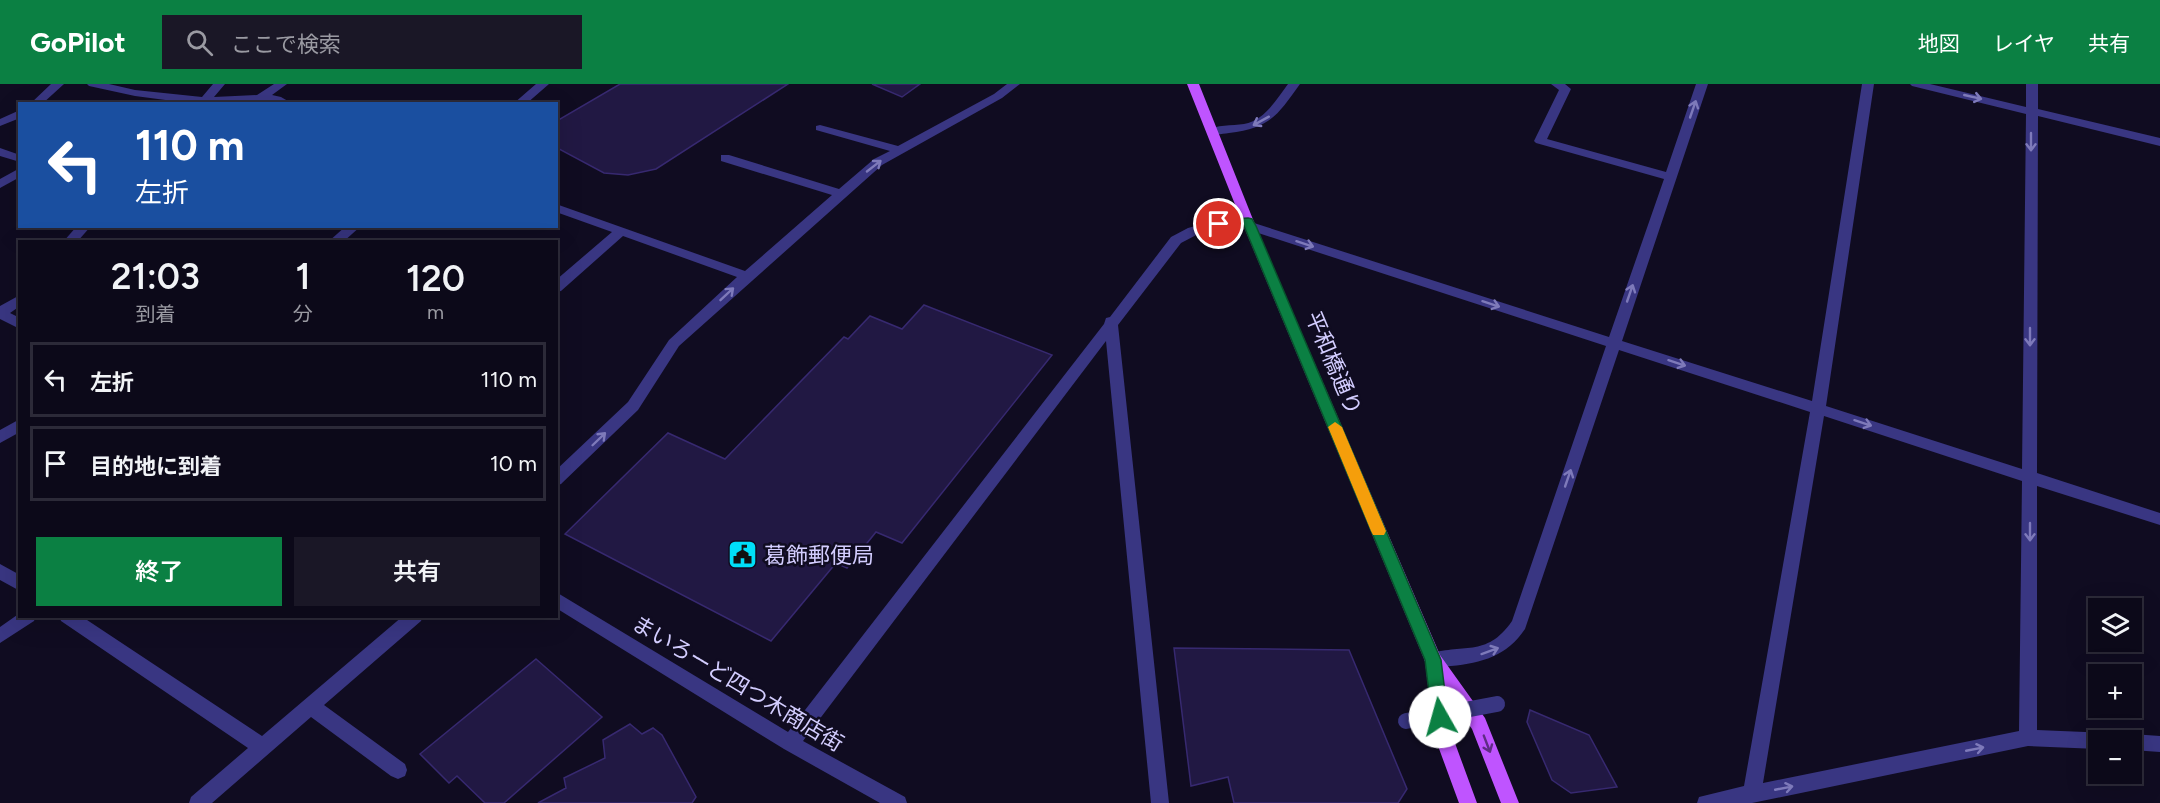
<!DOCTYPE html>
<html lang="ja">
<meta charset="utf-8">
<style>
:root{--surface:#0c0919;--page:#1a1726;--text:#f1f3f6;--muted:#9a9aa2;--line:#2c2a38;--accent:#0b8043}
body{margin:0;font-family:Figtree,"Noto Sans JP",sans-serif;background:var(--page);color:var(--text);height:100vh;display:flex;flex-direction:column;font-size:22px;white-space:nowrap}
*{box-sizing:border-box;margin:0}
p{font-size:20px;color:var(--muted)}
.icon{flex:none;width:33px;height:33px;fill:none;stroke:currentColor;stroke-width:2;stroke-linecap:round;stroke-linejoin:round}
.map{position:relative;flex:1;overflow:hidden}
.drawer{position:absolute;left:18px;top:156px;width:540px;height:378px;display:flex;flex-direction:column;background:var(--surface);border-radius:0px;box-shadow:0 6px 24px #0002,0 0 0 2px var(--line)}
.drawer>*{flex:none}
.banner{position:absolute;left:18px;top:18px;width:540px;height:126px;border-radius:0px;box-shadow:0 6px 24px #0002,0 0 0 2px var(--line);background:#1a4fa0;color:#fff;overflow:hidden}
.fabs{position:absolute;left:2088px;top:514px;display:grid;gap:12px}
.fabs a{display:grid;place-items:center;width:54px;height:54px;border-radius:0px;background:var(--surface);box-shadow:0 6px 24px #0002,0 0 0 2px var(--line);font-size:30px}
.pin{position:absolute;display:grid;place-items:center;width:51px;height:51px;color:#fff;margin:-26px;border:3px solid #fff;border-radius:50%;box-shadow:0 2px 6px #0007}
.me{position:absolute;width:66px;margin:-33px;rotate:353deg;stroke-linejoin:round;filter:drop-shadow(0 0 4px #0008)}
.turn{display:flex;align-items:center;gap:21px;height:126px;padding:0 18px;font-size:27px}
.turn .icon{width:78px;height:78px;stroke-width:2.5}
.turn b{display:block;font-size:42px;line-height:51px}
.eta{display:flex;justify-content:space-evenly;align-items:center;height:102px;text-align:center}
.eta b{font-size:36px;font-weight:600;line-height:42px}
.cta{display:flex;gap:12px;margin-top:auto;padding:12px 18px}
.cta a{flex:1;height:69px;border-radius:0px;background:var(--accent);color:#fff;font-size:24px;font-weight:600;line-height:69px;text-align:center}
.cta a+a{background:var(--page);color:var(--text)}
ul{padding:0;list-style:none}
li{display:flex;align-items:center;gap:18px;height:75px;margin:0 12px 9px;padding:0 6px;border:3px solid var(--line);border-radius:0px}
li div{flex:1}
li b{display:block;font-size:22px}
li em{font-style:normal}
header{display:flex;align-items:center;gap:36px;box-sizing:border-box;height:84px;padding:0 30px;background:var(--accent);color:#fff}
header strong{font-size:28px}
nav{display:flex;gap:33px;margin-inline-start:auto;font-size:21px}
.search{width:420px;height:54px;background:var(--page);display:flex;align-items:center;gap:15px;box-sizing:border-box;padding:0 21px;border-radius:0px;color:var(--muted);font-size:22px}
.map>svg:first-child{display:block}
</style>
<header>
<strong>GoPilot</strong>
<div class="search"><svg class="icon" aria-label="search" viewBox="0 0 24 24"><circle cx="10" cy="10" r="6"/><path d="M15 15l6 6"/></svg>ここで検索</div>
<nav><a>地図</a><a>レイヤ</a><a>共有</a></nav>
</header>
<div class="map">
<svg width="2160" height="719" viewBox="0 0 2160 719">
<rect width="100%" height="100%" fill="#100c21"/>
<path fill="#211843" stroke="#372970" stroke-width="1.5" d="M620,0h168l-132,85 -28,6 -24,-2 -45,-24 -3,-4v-21l4,-5z
M872,0h48l-18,13z
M924,221l128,50 -150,188 -26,-11 -29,36 -11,-5 -65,78 -206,-107 103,-101 57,26 119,-122 4,2 22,-23 32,13z
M1174,564l175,2 58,139 -9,14h-164l-6,-26 -37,9z
M536,575l66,58 -98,86h-19l-28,-27 -8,7 -29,-29z
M1530,626l59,25 28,52 -46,6 -19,-13 -25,-58z
M630,640l12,10 11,-6 9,7 34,62 -4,6h-154l28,-15 -2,-10 41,-20 -2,-18z"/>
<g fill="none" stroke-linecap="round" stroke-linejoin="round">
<path fill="#393682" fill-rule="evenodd" d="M51,0h13l-22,20h-12z
M87,0h22l26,6 67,7 11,-13h12l-11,13 43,-2 17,-11h13l-15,11 9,2 12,7 -33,-3 -64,3 -61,-8 -46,-10z
M536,0h13l-23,20h-13z
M1007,0h13l-18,14 -120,67 -203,181 -41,64 -77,74 -5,2v-16l72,-68 41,-62 68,-63 -114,-41 -62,55 -5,1v-12l56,-48 -56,-20v-8l189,67 87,-76 -111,-34v-6h8l110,34 35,-30 16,-8 -74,-21v-4l4,-1 78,21 96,-52z
M1288,0h12c-23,32 -30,44 -71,49 -8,1 -16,3 -22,-2 9,-7 25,-5 37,-7 21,-4 32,-24 44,-40z
M1551,0h14l6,5 -24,50 119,33 30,-88h12l-86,257 190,60 50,-317h12l-48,322 196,63 4,-355 -114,-28 -2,-2h20l96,23v-23h12v25l122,29v8l-122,-30 -1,357 123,40v12l-123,-39v244l72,3 6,2 3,6h-20v8l-70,-3 -276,57h-55l2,-6 45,-11 66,-374 -191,-62 -94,279c-18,27 -43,34 -74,37 -9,1 -16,2 -24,-1l-3,-5 3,-5c35,-13 59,4 85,-34l94,-275 -360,-117 -2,-3 -40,5 -23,12 -63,82 51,478h-18l-45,-462 -303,400 102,56 2,6h-27l-96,-54 -228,-141v-16l232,140 316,-408 2,-6 4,-1 61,-80 17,-9 22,-6 42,-3 2,4 355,114 55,-158 -128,-36 -2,-2 25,-51zM1824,332l198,65 -3,250 -256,52z
M20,26v8l-20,8v-7z
M0,64l20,7v7l-20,-6z
M20,84v9l-20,11v-9z
M77,142h14l-14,16h-14z
M346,142h15l-18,16h-15z
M20,211v11l-10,7 10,5v11l-20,-10v-13z
M20,335v13l-20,11v-13z
M0,480l20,11v16l-20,-11z
M20,529v3h16l-2,5 -34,22v-16z
M59,532h22l181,120 141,-120h20l-2,5 -97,84 81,59 2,6 -2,6 -7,3 -7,-3 -80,-59 -99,86h-23l2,-6 57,-49 -187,-127z
M2132,650l28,2v16l-28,-2v-9h-9l3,-5z"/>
<path fill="#bf54ff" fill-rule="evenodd" d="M1187,0h12l55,138 186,433 45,63 34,85h-18l-29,-74 -26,-37 6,43 25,68h-18l-25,-68 -9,-74 -183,-439z"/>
<path stroke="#393682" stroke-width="16" d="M1406,637l91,-17"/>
</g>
<defs><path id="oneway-shaft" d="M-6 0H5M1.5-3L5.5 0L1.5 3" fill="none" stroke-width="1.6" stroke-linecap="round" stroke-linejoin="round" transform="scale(1.5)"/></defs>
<g stroke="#7e7aba">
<use href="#oneway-shaft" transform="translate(1973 13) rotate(13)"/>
<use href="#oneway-shaft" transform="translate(1693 25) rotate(-71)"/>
<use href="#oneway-shaft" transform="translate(1261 37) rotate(151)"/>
<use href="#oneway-shaft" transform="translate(2031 58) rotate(90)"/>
<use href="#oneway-shaft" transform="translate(874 82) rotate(-38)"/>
<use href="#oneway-shaft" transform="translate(1305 160) rotate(18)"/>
<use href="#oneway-shaft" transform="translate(1630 209) rotate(-71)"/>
<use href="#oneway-shaft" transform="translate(727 210) rotate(-43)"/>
<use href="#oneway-shaft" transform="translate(1491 220) rotate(18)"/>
<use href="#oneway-shaft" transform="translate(2030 253) rotate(90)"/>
<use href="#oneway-shaft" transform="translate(1677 279) rotate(18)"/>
<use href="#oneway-shaft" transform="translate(1863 339) rotate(18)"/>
<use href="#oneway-shaft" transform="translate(599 355) rotate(-44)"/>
<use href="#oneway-shaft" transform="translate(1568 394) rotate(-71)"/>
<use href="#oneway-shaft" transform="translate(2030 448) rotate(90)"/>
<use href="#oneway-shaft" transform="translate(1490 567) rotate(-20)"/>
<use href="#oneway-shaft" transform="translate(1975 665) rotate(-11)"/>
<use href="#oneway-shaft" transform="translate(1784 704) rotate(-11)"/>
</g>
<use stroke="#5f2c85" href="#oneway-shaft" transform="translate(1487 660) rotate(69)"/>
<path fill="#0b8043" stroke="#07532c" stroke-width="1.5" d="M1248,134l4,1 4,7 185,434 7,57 -2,5 -6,2 -5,-2 -3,-5 -7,-57 -181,-434 -25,1 -6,-3 6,-4z"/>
<path fill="#f59e0b" d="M1335,338l7,5 44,104 -2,4h-11l-2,-4 -43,-104z"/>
<defs>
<symbol id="civic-square" viewBox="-11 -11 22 22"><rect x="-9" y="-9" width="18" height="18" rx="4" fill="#00dff8" stroke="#100c21"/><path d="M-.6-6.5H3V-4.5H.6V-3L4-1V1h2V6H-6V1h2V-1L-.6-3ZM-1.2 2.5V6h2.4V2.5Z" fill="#111"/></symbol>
</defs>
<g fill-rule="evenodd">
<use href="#civic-square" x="726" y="454" width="33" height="33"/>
</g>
<g text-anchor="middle" stroke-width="5" stroke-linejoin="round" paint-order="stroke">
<g font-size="22" fill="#d3cdff" stroke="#100c21">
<text transform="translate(1334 279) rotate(67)" y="8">平和橋通り</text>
<text transform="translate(738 599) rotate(31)" y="8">まいろーど四つ木商店街</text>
</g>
<g font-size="22" fill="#d3cdff" stroke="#100c21" text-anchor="start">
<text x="764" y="479">葛飾郵便局</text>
</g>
</g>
</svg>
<div class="fabs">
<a><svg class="icon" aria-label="layers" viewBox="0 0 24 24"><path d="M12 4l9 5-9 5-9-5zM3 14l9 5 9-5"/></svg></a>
<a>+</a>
<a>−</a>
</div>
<div class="pin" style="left:1219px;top:140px;background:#d93025"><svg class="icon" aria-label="arrive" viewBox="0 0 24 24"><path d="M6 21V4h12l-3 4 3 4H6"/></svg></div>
<svg class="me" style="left:1440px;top:633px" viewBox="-20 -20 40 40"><circle r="19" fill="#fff"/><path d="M0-13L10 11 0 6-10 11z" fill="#0b8043"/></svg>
<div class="banner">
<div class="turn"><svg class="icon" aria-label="left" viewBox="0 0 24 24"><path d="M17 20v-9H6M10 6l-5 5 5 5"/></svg><div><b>110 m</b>左折</div></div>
</div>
<section class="drawer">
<div class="eta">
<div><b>21:03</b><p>到着</p></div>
<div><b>1</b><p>分</p></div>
<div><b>120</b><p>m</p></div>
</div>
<ul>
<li><svg class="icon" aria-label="left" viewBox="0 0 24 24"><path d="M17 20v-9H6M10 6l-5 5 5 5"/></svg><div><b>左折</b></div><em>110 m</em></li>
<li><svg class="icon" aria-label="arrive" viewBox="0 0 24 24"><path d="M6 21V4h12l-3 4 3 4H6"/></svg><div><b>目的地に到着</b></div><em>10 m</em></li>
</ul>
<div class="cta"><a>終了</a><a>共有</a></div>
</section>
</div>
